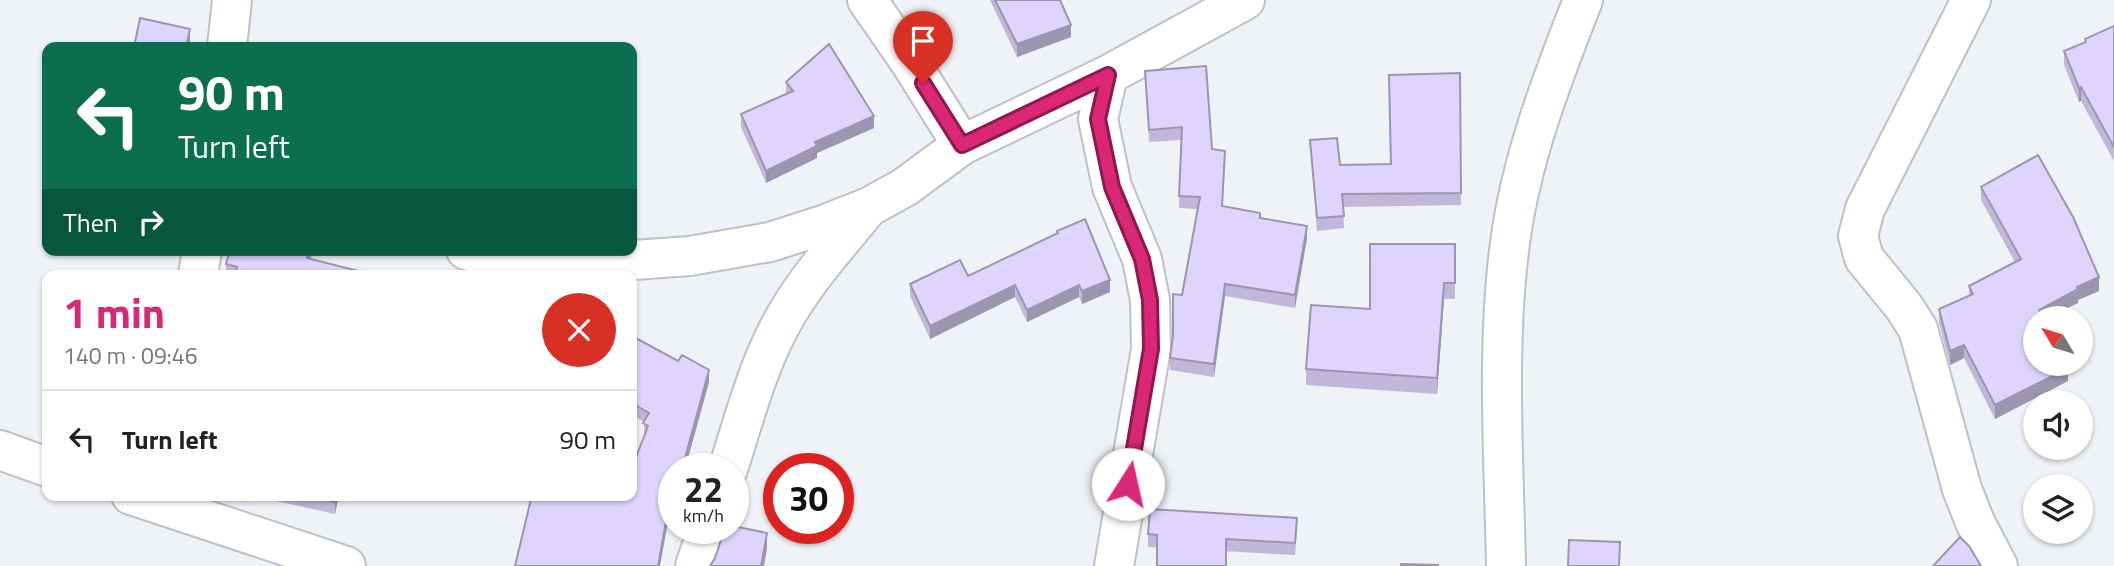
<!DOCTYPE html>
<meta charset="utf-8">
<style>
:root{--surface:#fff;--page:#f6f6f6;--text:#222;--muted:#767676;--line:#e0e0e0;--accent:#db2777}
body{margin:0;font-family:"Titillium Web",sans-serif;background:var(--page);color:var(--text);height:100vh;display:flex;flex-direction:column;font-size:26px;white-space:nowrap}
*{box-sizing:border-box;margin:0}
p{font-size:23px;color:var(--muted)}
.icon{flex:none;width:38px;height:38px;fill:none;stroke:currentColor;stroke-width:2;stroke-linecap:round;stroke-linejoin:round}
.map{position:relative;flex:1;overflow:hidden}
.sheet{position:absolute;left:42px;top:270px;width:595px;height:231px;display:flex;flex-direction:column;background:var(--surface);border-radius:14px;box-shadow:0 2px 5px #0004}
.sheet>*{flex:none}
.hud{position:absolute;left:42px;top:42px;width:595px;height:214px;border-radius:14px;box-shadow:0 2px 5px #0004;background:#0b6e4f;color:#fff;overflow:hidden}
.needle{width:46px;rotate:308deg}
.fabs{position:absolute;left:2023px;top:306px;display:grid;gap:14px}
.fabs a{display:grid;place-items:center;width:70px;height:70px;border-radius:50%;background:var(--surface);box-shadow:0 2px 5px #0004;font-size:35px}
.speed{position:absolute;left:658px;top:453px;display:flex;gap:14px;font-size:35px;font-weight:700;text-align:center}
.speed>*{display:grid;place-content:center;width:91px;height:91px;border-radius:50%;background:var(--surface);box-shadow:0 2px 5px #0004;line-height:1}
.speed small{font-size:18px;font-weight:400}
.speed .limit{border:10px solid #d22;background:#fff;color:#111}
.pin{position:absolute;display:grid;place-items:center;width:60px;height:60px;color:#fff;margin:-72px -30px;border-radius:50% 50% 50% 0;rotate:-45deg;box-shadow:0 0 7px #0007}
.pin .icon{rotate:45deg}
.me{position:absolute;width:77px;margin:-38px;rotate:10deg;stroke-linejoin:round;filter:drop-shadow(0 0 5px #0008)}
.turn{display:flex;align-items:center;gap:24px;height:147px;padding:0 21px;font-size:32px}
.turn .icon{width:91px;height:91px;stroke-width:2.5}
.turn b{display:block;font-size:49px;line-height:60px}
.then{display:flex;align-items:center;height:66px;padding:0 21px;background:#0003;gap:14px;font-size:26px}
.round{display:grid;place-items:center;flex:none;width:74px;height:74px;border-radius:37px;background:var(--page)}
.headline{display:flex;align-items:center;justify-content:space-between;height:119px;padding:0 21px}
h1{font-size:42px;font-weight:700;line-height:52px;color:var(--accent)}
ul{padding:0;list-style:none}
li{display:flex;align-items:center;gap:21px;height:98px;padding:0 21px;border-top:2px solid var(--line)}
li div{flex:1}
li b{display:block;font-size:26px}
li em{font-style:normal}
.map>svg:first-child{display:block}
</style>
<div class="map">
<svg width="2114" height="566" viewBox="0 0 2114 566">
<rect width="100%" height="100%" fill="#eff2f7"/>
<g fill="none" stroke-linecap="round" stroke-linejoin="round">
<defs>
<path id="minor" d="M867,0l43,62 52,83
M1971,0l-106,209 -7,27 6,22 40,49 14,22 44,160 13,33 23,44
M227,47l5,-47
M1108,75l-10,44 14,68 30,72 8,41 1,49 -37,217
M466,250l22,7 104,-1 42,4 56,-4 80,-14 56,-18 43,-17 36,-20 57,-42 146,-70 137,-75
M198,275l4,-25
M0,450l47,17
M728,469c17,-53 31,-109 60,-157 22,-37 52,-70 79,-103
M131,495l215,71
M695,566l13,-38
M1506,566c-2,-105 -10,-219 4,-323 11,-84 42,-164 73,-243"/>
</defs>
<use href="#minor" stroke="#bec1c7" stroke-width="42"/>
<use href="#minor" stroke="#fff" stroke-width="38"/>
</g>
<path fill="#c0b7d9" d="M990,0h70l11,37 -54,20z
M2114,26v135l-33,-60 -2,1 -15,-37v-14l21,-9v-3z
M1145,71l80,92 -3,43 38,12 47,20 -12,70 -70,-12 -11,81 -44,-7v-12l28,-149 -19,-1 2,-68 -32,2z
M1460,73l1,132 -118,2 1,21 -27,3 -7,-91 30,25 51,-1z
M786,82l88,46 -57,25v5l-51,25 -25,-56v-13l45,-20z
M1981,187l118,104 -21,9v3l-43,15 33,63 -73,38 -31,-61 -14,7 -11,-42v-14l30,-13v-10l46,-24 -34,-62z
M1057,231l53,61 -28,12 -3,-7 -52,25 -12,-25 -85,42 -20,-43v-12l58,-8 89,-43z
M1455,244v55h-11l-7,95 -131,-9v-16l64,-60z
M313,250l-3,9 64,16h-148v-11z
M632,336l77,46 -39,141 -2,-1 -36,-27 12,-59v-14l-12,-7z
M230,495h18l-2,7z
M249,495h90l-4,19z
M1297,530l-2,25 -147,-8v-13z"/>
<path fill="#9c95b0" d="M1071,25v12l-54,20v-13z
M190,29v12l-1,6h-3z
M2081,87v14l-2,1v-14z
M874,116v12l-57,25v5l-51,25v-12l49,-29z
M1307,226v12l-12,70v-13z
M309,250h4l-6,22v-14z
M2099,277v14l-21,9v3l-30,15h-9v-8l38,-23z
M1110,280v12l-28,12v-13z
M1444,283v16l-7,95v-16z
M1225,284v12l-11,81v-13z
M1015,285v12l-85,42v-13z
M1079,285v12l-52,25v-12z
M1964,345v13l-14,7v-14z
M2068,368v13l-73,38v-14z
M709,370v12l-24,87h-3z
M337,495h2l-4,19v-12z
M674,499v12l-4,12v-12z
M668,510v12l-8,44h-2z
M767,533v16l-3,17h-3z"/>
<path fill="#dfd5fc" stroke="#9c95b0" stroke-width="2" d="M995,0h65l11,25 -54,19z
M140,18l50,11 -4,18h-52z
M2114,26v121l-33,-60 -2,1 -15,-37 22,-9 -1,-3z
M829,44l45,72 -59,26 2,4 -51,25 -25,-57 52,-23 -7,-9z
M1206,66l6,83 13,2 -3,55 38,7v5l47,8 -12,69 -70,-11 -11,80 -44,-6 3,-22v-42l9,1 18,-98 -21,-1 3,-69 -33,3 -4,-59z
M1460,73l1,120 -119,1 2,22 -27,2 -7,-78 27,-2 3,27 51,-1 -2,-89z
M2038,155l35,62 26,60 -22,10 1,2 -39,21 5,8h-9v46h32l1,4 -73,37 -31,-60 -14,6 -11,-42 34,-15 -4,-8 52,-27 -40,-72z
M1085,219l25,61 -28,11 -3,-6 -52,25 -12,-25 -85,41 -20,-42 50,-24 8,16 90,-43 -1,-2z
M1370,244h85v39h-11l-7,95 -131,-9 5,-64 59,4z
M230,250h79l-2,8 67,17h-139l2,-8 -11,-3z
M632,336l46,25 4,-6 27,15 -27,99h-8v30l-4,12 -2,-1 -10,56h-143l17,-71h100v-27l16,-42 -5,-3 6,-10 -17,-10z
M304,495h33l-2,7z
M1150,509l147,9 -2,25 -69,-4v27h-69v-31l-9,-1z
M733,526l34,7 -6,33h-51l5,-8 10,-30h8z
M1960,537l9,9 12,20h-48z
M1569,540l51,2 -1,24h-51z
M1401,564l37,1v1h-37z"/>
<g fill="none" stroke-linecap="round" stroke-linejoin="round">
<defs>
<path id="route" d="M923,83l39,62 146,-70 -10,44 14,68 30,72 8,41 1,49 -23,135"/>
</defs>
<use href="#route" stroke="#8e194d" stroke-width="18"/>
<use href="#route" stroke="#db2777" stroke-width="12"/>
</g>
</svg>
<div class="fabs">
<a><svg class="needle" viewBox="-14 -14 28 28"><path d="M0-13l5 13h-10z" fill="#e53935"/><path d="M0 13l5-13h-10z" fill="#767676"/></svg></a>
<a><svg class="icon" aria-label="sound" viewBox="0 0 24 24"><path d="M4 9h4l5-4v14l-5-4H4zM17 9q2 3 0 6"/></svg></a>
<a><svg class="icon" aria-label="layers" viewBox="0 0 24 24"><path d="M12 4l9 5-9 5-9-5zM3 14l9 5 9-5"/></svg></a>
</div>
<div class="speed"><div>22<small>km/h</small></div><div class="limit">30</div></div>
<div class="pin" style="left:923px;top:83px;background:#d93025"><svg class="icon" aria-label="arrive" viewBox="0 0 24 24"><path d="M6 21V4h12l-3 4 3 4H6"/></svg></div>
<svg class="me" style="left:1128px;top:484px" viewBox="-20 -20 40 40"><circle r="19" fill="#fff"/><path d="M0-13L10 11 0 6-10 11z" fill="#db2777"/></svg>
<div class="hud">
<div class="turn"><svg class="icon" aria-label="left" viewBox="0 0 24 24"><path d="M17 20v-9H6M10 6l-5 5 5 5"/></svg><div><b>90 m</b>Turn left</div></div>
<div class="then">Then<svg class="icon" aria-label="right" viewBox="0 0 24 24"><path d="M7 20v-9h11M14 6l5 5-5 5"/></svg></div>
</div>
<section class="sheet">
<div class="headline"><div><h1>1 min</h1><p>140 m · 09:46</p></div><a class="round" style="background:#d93025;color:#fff"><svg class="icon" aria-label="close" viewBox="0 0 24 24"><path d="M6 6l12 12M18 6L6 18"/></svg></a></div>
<ul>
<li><svg class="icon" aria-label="left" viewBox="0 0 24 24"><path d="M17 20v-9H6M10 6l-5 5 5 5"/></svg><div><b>Turn left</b></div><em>90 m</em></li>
</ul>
</section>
</div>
